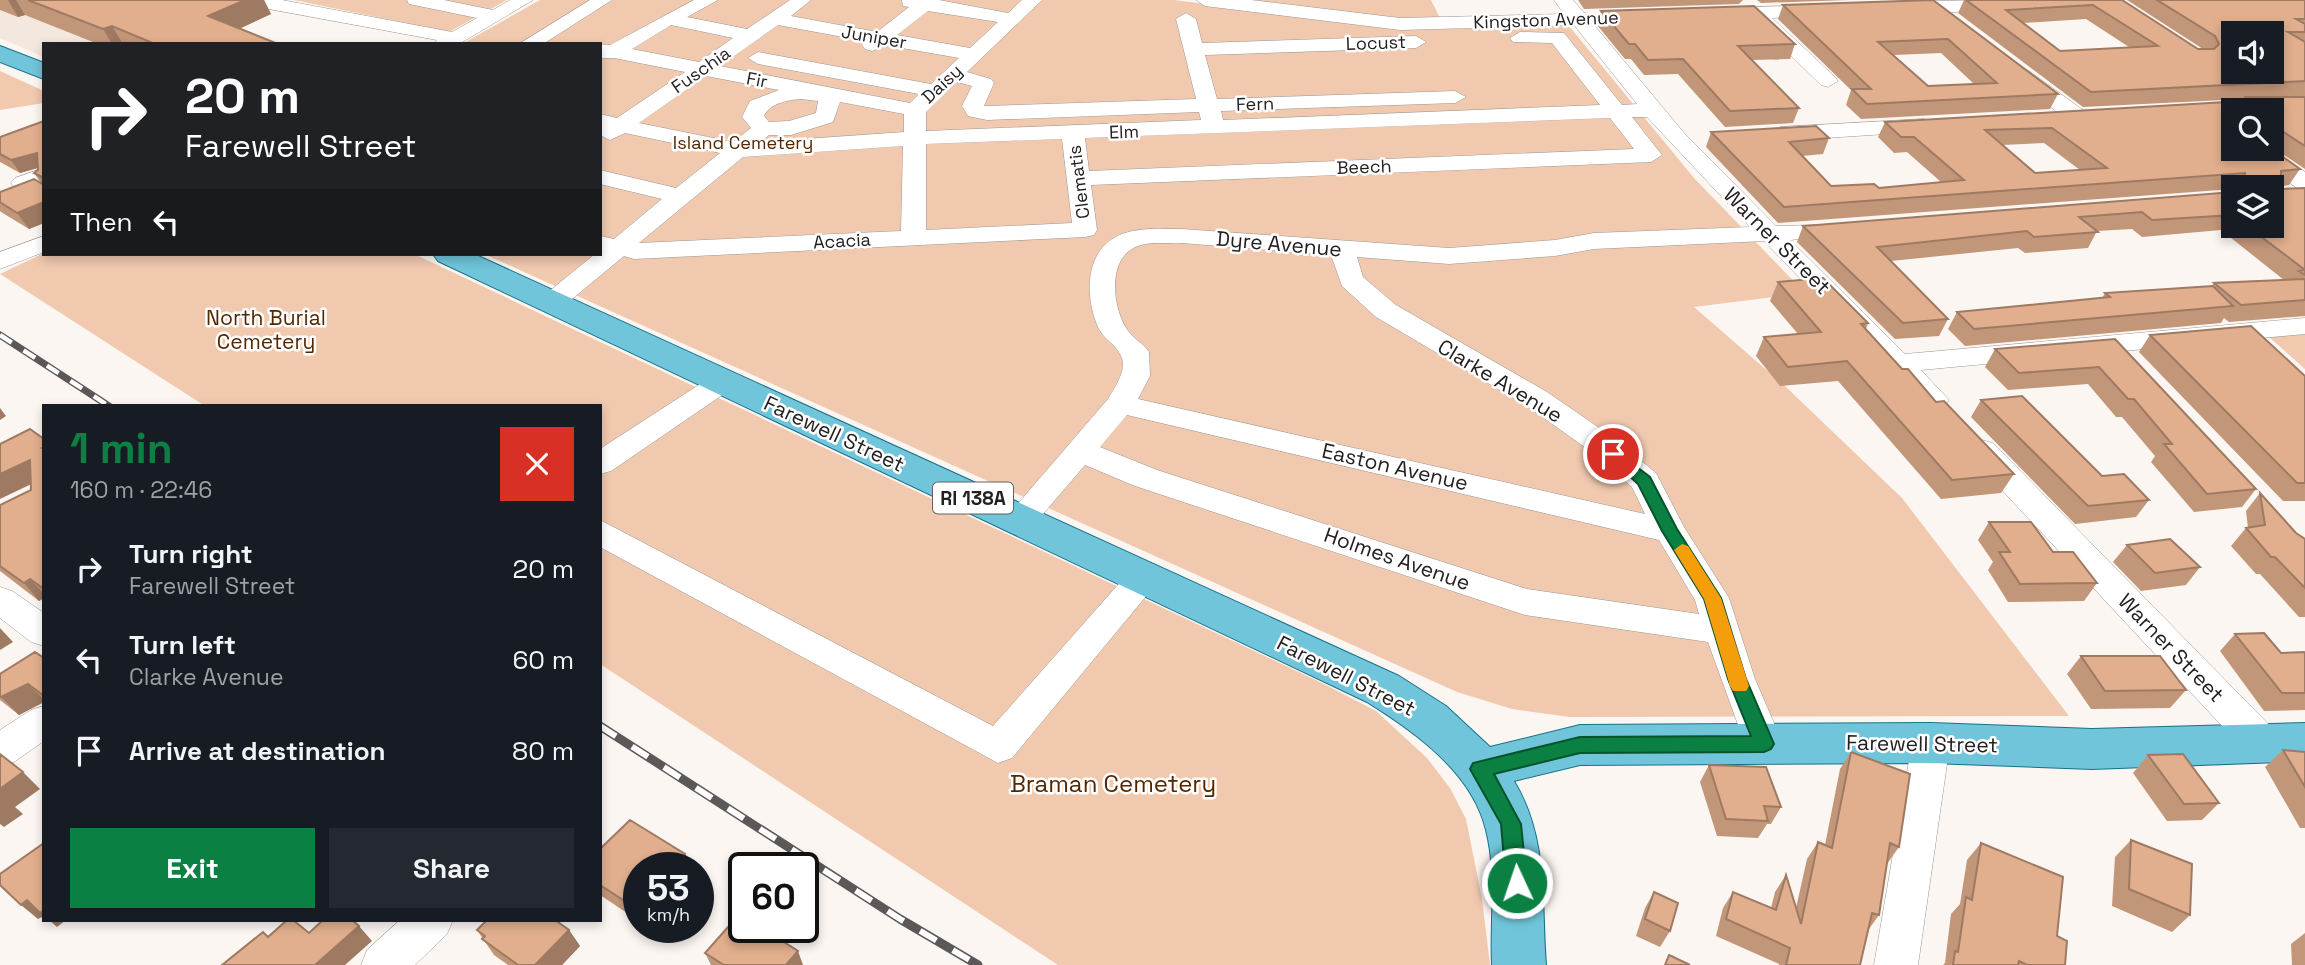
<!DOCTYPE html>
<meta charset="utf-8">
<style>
:root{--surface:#171b24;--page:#242831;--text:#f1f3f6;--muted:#9ea1a6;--accent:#0b8043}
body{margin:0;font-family:"Space Grotesk",sans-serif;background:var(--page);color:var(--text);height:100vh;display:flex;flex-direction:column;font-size:26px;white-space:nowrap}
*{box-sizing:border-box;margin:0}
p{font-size:23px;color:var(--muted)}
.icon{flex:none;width:38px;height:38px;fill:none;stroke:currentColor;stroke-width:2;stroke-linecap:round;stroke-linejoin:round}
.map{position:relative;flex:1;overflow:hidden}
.panel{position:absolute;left:42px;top:404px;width:560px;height:518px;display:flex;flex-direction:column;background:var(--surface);border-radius:0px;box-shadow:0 4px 10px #0003}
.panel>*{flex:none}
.hud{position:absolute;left:42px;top:42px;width:560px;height:214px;border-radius:0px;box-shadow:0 4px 10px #0003;background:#202124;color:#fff;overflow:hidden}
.buttons{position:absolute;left:2221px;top:21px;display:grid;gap:14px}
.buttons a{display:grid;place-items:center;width:63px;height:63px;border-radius:0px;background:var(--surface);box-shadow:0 4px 10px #0003;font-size:35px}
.speed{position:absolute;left:623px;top:852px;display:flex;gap:14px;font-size:35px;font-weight:700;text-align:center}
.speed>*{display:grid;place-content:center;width:91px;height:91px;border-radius:50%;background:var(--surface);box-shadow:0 4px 10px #0003;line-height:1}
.speed small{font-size:18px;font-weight:400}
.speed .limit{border:4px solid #111;border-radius:10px;background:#fff;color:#111}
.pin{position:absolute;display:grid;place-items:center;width:60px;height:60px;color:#fff;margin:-30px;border:4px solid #fff;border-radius:50%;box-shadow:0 2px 7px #0007}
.me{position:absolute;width:77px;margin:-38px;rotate:357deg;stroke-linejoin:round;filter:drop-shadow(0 0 5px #0008)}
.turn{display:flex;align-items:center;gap:24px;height:147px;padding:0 28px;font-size:32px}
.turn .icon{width:91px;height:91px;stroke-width:2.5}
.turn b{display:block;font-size:49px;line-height:60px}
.then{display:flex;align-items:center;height:66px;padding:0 28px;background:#0003;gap:14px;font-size:26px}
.round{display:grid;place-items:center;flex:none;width:74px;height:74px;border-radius:0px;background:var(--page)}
.headline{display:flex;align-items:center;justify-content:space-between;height:119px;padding:0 28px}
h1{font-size:42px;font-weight:700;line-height:52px;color:var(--accent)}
.cta{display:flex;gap:14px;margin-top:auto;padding:14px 28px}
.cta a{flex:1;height:80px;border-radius:0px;background:var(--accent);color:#fff;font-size:28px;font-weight:700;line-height:80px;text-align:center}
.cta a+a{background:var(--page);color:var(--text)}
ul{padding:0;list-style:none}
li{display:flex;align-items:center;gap:21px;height:91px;padding:0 28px}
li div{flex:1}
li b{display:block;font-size:26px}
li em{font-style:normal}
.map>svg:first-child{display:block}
</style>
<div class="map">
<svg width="2305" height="965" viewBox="0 0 2305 965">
<rect width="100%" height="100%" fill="#fcf6f2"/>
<path fill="#f4e7de" d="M0,0l257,44h-213v13l-44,-19z"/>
<path fill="#f0c9af" d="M294,0h213l-58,32z
M540,0h634l233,30 162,-4 125,152 111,115 -111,14 92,80 116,111 167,218 -499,1 -58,-8 -55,-17 -973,-438h116v-210h-138z
M1229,0h202l10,20 -42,1z
M0,71l44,20v12l-44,7z
M44,253l370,1 908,429 54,28 51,47 23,30 16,31 16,80 8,66h-432l-458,-301v-258h-395l-205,-132z
M2305,332v37l-37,-33z"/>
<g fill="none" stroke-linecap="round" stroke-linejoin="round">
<defs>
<path id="minor" d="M243,0h39l170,32 25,-14 -68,-14 -2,-4h37l49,10 17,-10h23l-74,44h-25l3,-4 -185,-34z
M590,0h22l-69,44h-24z
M694,0h24l-31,17 60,12 43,-29h21l-20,16 86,16 32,-25 -6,-1 -1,-6h37l69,13 14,-13h20l-75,72 24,7 3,4 -10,23h3l209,-7 -20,-80 10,-6 10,6 6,24 214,-7 10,6 -10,6 -211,7 12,44 238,-8 11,6 -11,6 -234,8 2,9 377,-15 -48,-62 -39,-1 -3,-4 10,-6 44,1 58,72 15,-1 -63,-79 -174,5 -195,-24 -9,-6h55l149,18 164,-4 -10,-14h19l11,13 17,2 3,4 -3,4 -7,2 91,109 91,92 77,-2 3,5 -3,5 -63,6 115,114 400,-36v16l-384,36 28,30 -5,7 -10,2 -10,-2 -160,-166 -170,8 -39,7 -106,8 -92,-7 6,20 33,28 151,87 61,42 48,39 28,54 45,71 26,81 28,65 -5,11 -14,5 -14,-5 -5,-11 -37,-102 -183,-27 -390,-129 -50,-21 -54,63 -11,3 -11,-3 -5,-8 104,-121c7,-12 21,-31 12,-45 -5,-10 -16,-15 -21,-25 -15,-31 -15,-81 23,-95 20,-7 40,-5 60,-5l267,19 106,-8 39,-7 156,-6 -103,-110h-15l30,38 -11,7 -560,23 6,45 -3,5 -9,2 -451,22 -10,-3 -64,53h-18l-4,-6 4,-6 53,-43h5v-18l14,3 48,-40 -62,-15v-14l76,18 44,-35 -95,-20 -15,7 -10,-5v-21l17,4 68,-46 -71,-14h-14v-14h-3l13,1zM928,11l70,11 -28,26 -73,-13zM671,25l62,13 -34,24 -67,-13zM778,25l87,16 -3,4 3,4 7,2 13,-6 74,13 -28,26 -173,-32 -10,6 10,6 161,30 -9,9 -190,-37zM706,76l73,14 -29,11 -8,16 9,11 -18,14 -94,-19zM957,82l15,4 -10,20 6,10 19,4 212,-8 2,8 -275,11v-19zM801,99l17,2 -2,12 -27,8 -20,1 -5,-6c6,-13 24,-16 37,-17zM840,102l64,12v18l-143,10 8,-7h22l42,-13zM1610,118l24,31 -545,22 -4,-33zM1062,139l10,84 -146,7v-86zM903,146l-2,85 -262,12 104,-86zM1182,243l149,12 11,31 34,31 151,89 59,42 46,39 13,27 -507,-115 12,-23 -1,-24c-6,-9 -17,-14 -23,-24 -14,-23 -19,-71 12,-82 13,-5 30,-2 44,-3zM1127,415l532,125 36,60 4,14 -172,-25 -370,-119 -57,-23z
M1981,0h25l6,5 -9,6 -102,3 -9,-6 9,-6z
M1824,5l9,6 -2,4 -59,3 63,59 3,4 -10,6 -7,-2 -67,-66 -35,1 -10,-6 10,-6z
M2022,69l7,2 58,42 3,5 -3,5h-16l-56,-44 -3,-4 3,-4z
M1924,119l8,2 3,5 -3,5 -152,10 -11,-7 11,-7z
M2244,149h26l35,23v18l-8,-2z
M44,168v15l-21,7 -8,-2 -4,-5 4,-5z
M44,236v16l-44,17v-17z
M721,374l10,3 4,6 -4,6 -120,82 -11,3v-25l111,-72z
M1982,440l11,3 285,291 5,11 -5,11 -14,5 -14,-5 -279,-299 -4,-7 4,-7z
M600,520l393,206 139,-157 12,-4 12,4 5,9 -149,180 -14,5 -398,-216z
M0,587l12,4 32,22v33l-13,-4 -31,-24z
M44,706v35l-30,21 -14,5v-37l31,-20z
M1931,727l14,5 5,11 -32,222h-44l38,-222 5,-11z
M400,920h53l-6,14 -32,31h-54l6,-15z"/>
<path id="major" d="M0,46l44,17v16l-44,-17z
M433,254h41l925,422 47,30 44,41 90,-22 351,-2 161,6 213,-6v38l-213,8 -161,-6 -351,2 -66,16c35,58 27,120 32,184h-54c-2,-44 5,-92 -6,-135 -14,-58 -71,-98 -119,-128l-929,-441z"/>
</defs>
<use href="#minor" stroke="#9c9793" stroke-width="1"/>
<use href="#major" stroke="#177289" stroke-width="2"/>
<use href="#minor" fill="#fff" fill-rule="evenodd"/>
<use href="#major" fill="#70c5da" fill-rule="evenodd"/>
<defs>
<path id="rail-far1" d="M0,335l109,71"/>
<path id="rail" d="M600,726l300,193 78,46"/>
</defs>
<use href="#rail-far1" stroke="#5c5857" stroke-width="7"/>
<use href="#rail" stroke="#5c5857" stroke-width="9"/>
<use href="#rail-far1" stroke="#fff" stroke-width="4.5" stroke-dasharray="14" stroke-linecap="butt"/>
<use href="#rail" stroke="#fff" stroke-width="6" stroke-dasharray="19" stroke-linecap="butt"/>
</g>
<path fill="#c29679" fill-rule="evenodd" d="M0,0h264l7,14 -32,15 39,15h-180l-73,-29 -7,2 -18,-7z
M1578,0h165l-4,4 -155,5z
M1757,0h92l-88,3z
M1933,0l125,94 -8,15 -189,10 -15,-14 5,-15 -73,-71 5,-14zM1941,53l33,31 -46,2 -34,-31z
M1964,0h158l76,49h5l-76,-49h178v96l-39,1h39v72l-33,-22v-37l-39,39 67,20 -11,16 -8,1v3l24,-1v128l-76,6 -5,-4 -3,5 -256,23 -17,-17 9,-17 145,-14 3,-5 107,-7 2,-3 70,-3 -63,-50 -79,7 -10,-8 -35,2 -9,17 -63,5 -7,-5 -127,13 57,58 -9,17 -44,3 -98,-97 6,-16 430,-34v34h39v-39h-39v2l-455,34 -72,-76 5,-15 118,6 -6,16 -21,2 29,30 48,2 62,-6 -34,-30 -13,1 -16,-16 7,-15 358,-21 1,-2 -161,8 -125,-94zM2086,19l43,28 -69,4 -37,-28zM2044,143l36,27 -45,3 -33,-28z
M1601,11l194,33 -5,15 -38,1 47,48 -6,15 -68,4 -47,-53 -34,1 -13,-16h-6l-28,-34z
M44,121v102l-15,6 -28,-17 -1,-1v-19l41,-9 -7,-10 4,-3v-2l-18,5 -20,-11v-25z
M1778,282l90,41 -2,6 36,40 112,105 -13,19 -60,6 -103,-118 -58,5 -24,-30 8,-19 34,-3 -28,-33z
M2150,335l155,41v125h-22l-144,-149z
M2115,339l141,150 -14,18 -48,5 -43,-50 4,-6 -33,-39h-6l-28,-33 -80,6 -23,-23 10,-18z
M1981,400l121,76 47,24 -13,17 -61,7 -104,-107z
M44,439v159l-5,3 -39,-30v-66l31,-15z
M2260,493l36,40 9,6v78h-6l-39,-43h-4l-25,-28 15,-18h2l-2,-17z
M1989,522l64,30 44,31 -13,18 -76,1 -20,-32 5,-8 -15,-22z
M2127,545l73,22 -14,18 -45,6 -28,-29z
M2235,634l46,19 24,1v56l-41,1 -44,-60z
M2081,656l105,34 -16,18 -79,1 -24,-35z
M44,658v44l-25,13 -19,-15v-26z
M2283,750l22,2v76h-5l-35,-61z
M1851,752l48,95 -12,17 -8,51 -10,14 -9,36h-81v-1l-63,-28 7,-28 10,-16 38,16 4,-16 11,-17 10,33 11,-49 11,-17 7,3 15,-76z
M2148,755l71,48 -17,17 -35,1 -34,-48z
M1709,765l72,42 -10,17h-4l-9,14 -41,-2 -17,-54z
M2131,840l59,75 -18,17 -60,-26 3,-49z
M1981,843l76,93 8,29h-122l2,-2 6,-49 9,-10 7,-44z
M600,849l85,5 7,14h-53v53l-39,-26z
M1654,892l16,39 -10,16 -24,-11 9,-28z
M477,930h92l11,16 -18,19h-54l-14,-10z
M2305,933v32h-13l-1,-21z
M787,936l-4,5 20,24h-92l-6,-12z"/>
<path fill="#9e7a63" d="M8,0h8l9,15 -7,2z
M245,0h19l7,14 -52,24 -11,-22z
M112,26l11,18h-11l-9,-15z
M37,153l7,13 -24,7 -9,-13z
M44,202v21l-15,6 -12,-16z
M0,408l6,8 -6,4z
M30,460l14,18 -44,21v-25z
M30,579l14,15v4l-5,3 -15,-18z
M0,628l13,14 -13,8z
M28,684l16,16v2l-25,13 -18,-18z
M23,772l17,17 -25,18 8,7 -19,13 -4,-3v-35z
M685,854l7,14h-20z
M27,900l17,10v6l-6,3 -17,-14z
M639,902v14l-5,-9z
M49,920h17l-9,7z
M359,926l13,15 -27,24h-30z
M775,928h9l3,8 -10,13 -7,-16z
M569,930l11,16 -18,19h-27z
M798,951l5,14h-17z"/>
<path fill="#e1af8d" stroke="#9e7a63" stroke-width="2" fill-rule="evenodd" d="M28,0h217l-37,16 70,28h-123l-43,-18 -9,3z
M1933,0l125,94 -191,10 -15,-15h19l-88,-84zM1948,39l49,44 -69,3 -50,-44z
M1966,0h156l76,49h16l5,-5 -4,-8 -58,-36h148v19h-9l9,5v8h-17l17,10v39l-214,11zM2093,5l65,41 -98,5 -54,-41zM2233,33h39v39h-39z
M1754,6l41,38 -57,2 61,62 -69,3 -47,-52 -35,1 -13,-16h-6l-28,-33z
M2245,97h60v49l-23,-15h-10v-21h-39v39h39l28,20 -19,2v18l24,-1v82l-58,-44h25v-39h-28l1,-14 -461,34 -73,-75 105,-6 13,12 -40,4 42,44 43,-2 5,4 85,-8 -50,-43h-13l-16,-15 358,-21zM2052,128l55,40 -72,5 -50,-43z
M44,121v57l-10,-5 4,-3 -1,-17 -26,7 -11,-6v-17z
M34,179l10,6v17l-27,11 -17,-11v-10z
M2233,192v23l-81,5 -10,-8 -63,5 19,15 -64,5 -7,-6 -150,16 71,72 -45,4 -100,-97z
M2305,270v5l-6,-4z
M1823,278l45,45 -7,1 41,45h6l28,33 8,-1 70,73 -62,6 -105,-119 -59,6 -24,-30 57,-5 -43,-50z
M2305,279v21l-64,5 -27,-22z
M2213,286l20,20 -259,23 -17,-17 153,-15 -5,-4z
M2251,326l54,50v107h-8l-147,-148z
M2115,339l141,150 -49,5 -43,-50h8l-38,-45h-6l-29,-32 -80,6 -24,-24z
M2022,396l80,80 22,-2 25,26 -61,6 -107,-106z
M30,429l14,10v8l-2,1 2,1v140l-14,-10 -6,4 -24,-17v-61l31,-15 -1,-30 -30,14v-30z
M2260,493l36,40 9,6v49l-30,-31h-4l-25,-29 19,-3z
M1989,522h42l22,30h20l24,31 -77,1 -21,-32h11z
M2170,539l30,28 -45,6 -28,-28z
M2264,633l17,20 23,-1 1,2v39h-23l-47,-59z
M35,652l9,6v38l-16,-12 -27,13 -1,-1v-22z
M2081,656h79l26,34 -81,1z
M2283,750l22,2v35z
M1851,752l59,22 -11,73 -9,-4 -11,72 -7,-2 -12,52h-74l4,-17 -64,-29 7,-27 43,18 10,-35 15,49 17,-82 14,6z
M0,754l23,18 -23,17z
M2183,754l36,49 -35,1 -36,-49z
M1709,765l57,2 15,40 -17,-1 4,15 -42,-2z
M630,820l55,34 -13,14h-33v34l-5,5 -34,-22v-36z
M2131,840l61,24 -2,51 -61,-26z
M44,843v67l-4,3 -13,-13 -6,5 -21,-20v-11z
M1981,843l82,34 -6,59 10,5 -2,24h-38l-8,-4 -1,4h-65l2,-14 3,1 8,-55 6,3z
M1654,892l24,11 -8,28 -25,-12z
M744,909v19h31l-5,5 28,18 -12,14h-62l-19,-12z
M287,920h6l16,13 14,-13h29l7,6 -44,39h-93l41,-33 5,5z
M487,920h68l14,10 -34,35h-17l-36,-26 3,-3 -8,-6z
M1669,955l21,10h-25z"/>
<path fill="#0b8043" stroke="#07532c" stroke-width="2" d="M1613,449l37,28 27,52 44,69 25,81 28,65 -3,5 -7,3 -184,1 -86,21 27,50 6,59 -3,7 -7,3 -8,-3 -3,-7 -5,-59 -31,-55 3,-6 107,-26 171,-1 -23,-57 -24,-80 -42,-68 -24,-47 -33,-30z"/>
<path fill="#f59e0b" d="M1682,544l6,2 33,52 28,88 -3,5h-13l-3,-5 -26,-87 -30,-49z"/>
<g text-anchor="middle" stroke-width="5" stroke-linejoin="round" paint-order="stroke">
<g font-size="18" fill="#23201f" stroke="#fff">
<text transform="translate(1546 20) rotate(-2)" y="6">Kingston Avenue</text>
<text transform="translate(874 37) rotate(10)" y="6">Juniper</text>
<text transform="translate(1376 43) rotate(-2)" y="6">Locust</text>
<text transform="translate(701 70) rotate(-35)" y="6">Fuschia</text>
<text transform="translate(757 80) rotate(11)" y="6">Fir</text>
<text transform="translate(942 84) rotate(-43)" y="6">Daisy</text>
<text transform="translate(1255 104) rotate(-2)" y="6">Fern</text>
<text transform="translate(1124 132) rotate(-2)" y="6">Elm</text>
<text transform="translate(1364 167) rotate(-2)" y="6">Beech</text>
<text transform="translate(1079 182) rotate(-97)" y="6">Clematis</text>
<text transform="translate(842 241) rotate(-3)" y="6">Acacia</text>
</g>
<g font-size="18" fill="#542700" stroke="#fff">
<text x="743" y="149">Island Cemetery</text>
</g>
<rect fill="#fff" stroke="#656362" stroke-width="2" x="933" y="482.5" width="80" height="31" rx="5"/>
<g font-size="19" font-weight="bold" fill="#23201f">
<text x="973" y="505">RI 138A</text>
</g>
<g font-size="21" fill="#23201f" stroke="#fff">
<text transform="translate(1777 241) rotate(45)" y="7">Warner Street</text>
<text transform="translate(1279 244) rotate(5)" y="7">Dyre Avenue</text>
<text transform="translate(1500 381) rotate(31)" y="7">Clarke Avenue</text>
<text transform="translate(834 434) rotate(25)" y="7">Farewell Street</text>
<text transform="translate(1395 467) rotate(13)" y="7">Easton Avenue</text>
<text transform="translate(1397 559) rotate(19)" y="7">Holmes Avenue</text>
<text transform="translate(2171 648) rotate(46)" y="7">Warner Street</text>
<text transform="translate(1346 676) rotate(27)" y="7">Farewell Street</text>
<text transform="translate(1922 744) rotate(1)" y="7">Farewell Street</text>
</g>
<g font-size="21" fill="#542700" stroke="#fff">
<text x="266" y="325">North Burial<tspan x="266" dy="24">Cemetery</tspan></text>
</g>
<g font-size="24" fill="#542700" stroke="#fff">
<text x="1113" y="792">Braman Cemetery</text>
</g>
</g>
</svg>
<div class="buttons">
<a><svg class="icon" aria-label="sound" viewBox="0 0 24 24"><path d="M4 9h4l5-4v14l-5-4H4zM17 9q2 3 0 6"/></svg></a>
<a><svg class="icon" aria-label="search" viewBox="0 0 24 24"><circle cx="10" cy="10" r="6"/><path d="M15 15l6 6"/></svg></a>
<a><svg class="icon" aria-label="layers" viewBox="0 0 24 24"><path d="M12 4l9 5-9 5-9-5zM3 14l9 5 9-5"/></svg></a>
</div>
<div class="speed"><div>53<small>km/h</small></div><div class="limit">60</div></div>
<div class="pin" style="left:1613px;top:454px;background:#d93025"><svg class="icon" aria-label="arrive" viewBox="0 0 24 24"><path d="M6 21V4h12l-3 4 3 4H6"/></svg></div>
<svg class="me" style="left:1517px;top:883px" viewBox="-20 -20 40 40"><circle r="17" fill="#0b8043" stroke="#fff" stroke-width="3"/><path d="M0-11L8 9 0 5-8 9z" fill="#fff"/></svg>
<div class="hud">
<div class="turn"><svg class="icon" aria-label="right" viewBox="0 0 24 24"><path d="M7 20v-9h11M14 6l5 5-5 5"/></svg><div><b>20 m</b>Farewell Street</div></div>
<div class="then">Then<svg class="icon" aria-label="left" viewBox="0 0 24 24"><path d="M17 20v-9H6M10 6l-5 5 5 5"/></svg></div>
</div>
<section class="panel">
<div class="headline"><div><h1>1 min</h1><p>160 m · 22:46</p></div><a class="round" style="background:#d93025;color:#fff"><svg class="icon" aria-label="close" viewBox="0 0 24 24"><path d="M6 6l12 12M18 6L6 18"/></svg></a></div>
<ul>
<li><svg class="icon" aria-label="right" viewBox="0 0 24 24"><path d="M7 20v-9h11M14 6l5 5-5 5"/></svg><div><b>Turn right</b><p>Farewell Street</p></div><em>20 m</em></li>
<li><svg class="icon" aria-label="left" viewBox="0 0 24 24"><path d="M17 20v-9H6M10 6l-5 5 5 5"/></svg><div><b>Turn left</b><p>Clarke Avenue</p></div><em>60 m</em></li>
<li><svg class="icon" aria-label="arrive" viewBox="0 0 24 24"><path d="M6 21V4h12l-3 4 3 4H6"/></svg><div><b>Arrive at destination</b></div><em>80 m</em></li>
</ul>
<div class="cta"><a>Exit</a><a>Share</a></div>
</section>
</div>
